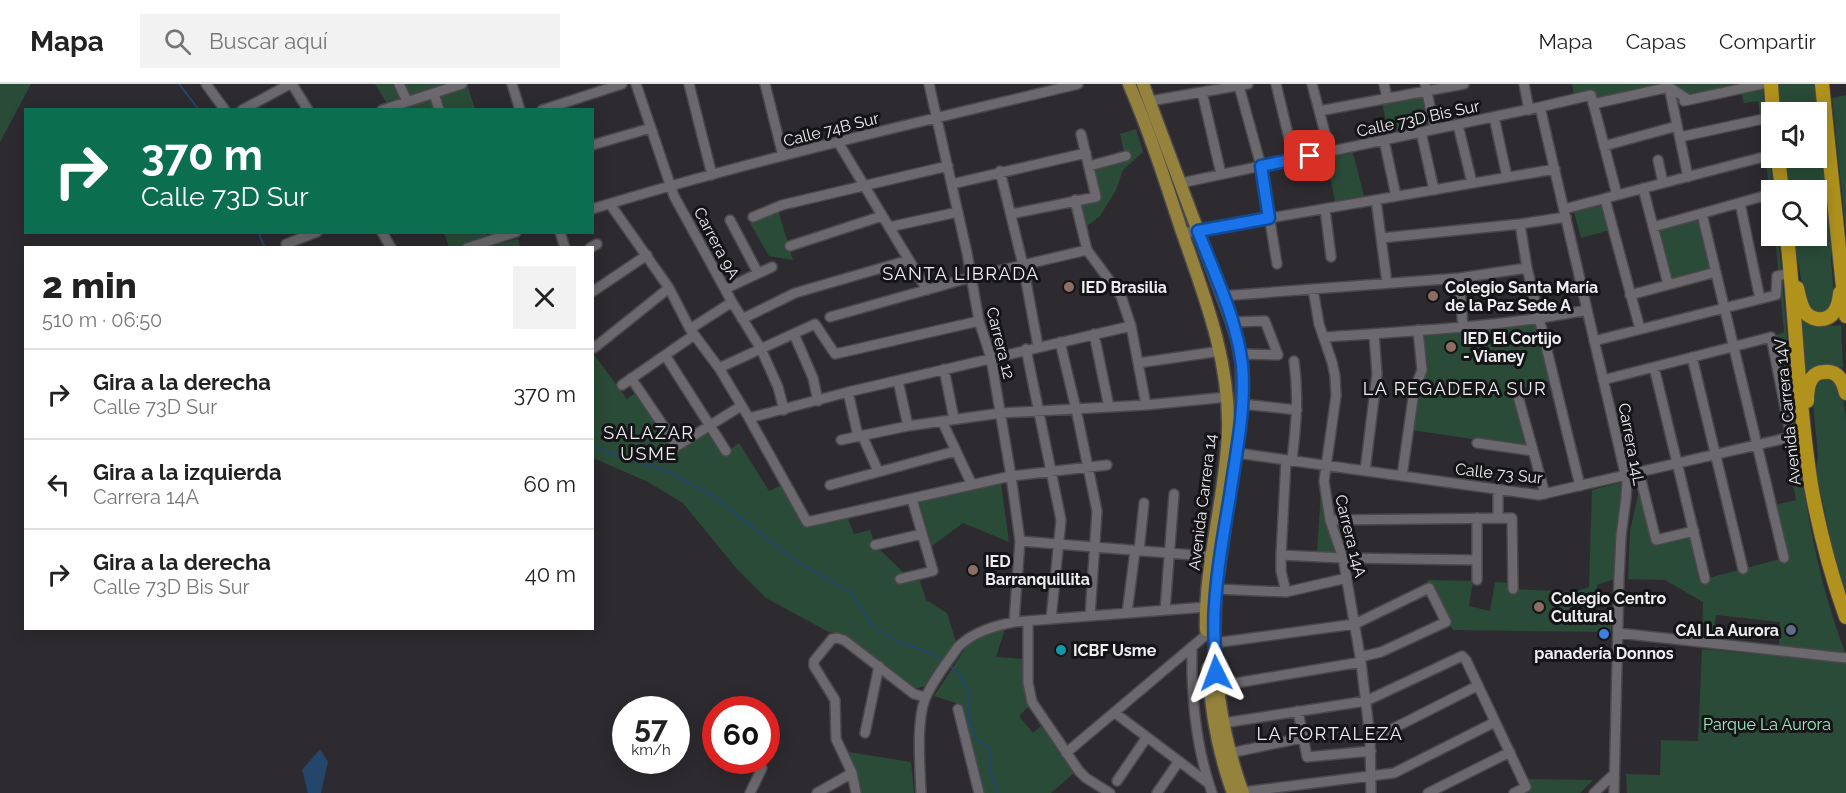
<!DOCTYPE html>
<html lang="es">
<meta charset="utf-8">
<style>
:root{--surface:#fff;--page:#f2f2f2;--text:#222;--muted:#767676;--line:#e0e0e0}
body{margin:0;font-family:Raleway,sans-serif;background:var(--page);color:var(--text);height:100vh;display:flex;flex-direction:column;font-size:22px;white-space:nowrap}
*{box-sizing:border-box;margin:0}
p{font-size:20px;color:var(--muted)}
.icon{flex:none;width:33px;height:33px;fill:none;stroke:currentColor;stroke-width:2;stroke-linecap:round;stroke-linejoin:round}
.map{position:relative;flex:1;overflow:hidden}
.panel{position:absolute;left:24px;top:162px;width:570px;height:384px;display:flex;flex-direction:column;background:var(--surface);border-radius:0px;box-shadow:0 3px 15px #0003}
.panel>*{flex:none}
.hud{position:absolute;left:24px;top:24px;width:570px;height:126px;border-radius:0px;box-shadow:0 3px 15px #0003;background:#0b6e4f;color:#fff;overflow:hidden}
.fabs{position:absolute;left:1761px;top:18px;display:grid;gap:12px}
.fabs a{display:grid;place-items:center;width:66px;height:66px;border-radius:0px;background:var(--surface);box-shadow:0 3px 15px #0003;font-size:30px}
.speed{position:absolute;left:612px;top:612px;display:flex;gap:12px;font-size:30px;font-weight:700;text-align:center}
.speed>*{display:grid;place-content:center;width:78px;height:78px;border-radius:50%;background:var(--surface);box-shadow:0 3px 15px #0003;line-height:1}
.speed small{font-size:15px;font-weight:400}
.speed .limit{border:9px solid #d22;background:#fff;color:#111}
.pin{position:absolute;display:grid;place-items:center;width:51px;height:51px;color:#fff;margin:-26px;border-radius:12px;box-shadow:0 3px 9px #0006}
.me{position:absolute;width:66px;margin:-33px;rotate:357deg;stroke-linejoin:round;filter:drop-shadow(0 0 4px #0008)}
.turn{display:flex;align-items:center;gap:21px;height:126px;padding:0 18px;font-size:27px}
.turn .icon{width:78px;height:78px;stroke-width:2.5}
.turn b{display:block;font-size:42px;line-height:51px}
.round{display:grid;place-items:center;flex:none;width:63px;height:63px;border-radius:0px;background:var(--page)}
.headline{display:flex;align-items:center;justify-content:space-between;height:102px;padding:0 18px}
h1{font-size:36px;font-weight:800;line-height:45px}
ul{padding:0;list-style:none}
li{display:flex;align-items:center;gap:18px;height:90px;padding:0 18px;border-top:2px solid var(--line)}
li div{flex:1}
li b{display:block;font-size:22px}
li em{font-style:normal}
header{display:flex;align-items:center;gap:36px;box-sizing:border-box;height:84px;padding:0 30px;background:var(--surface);border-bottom:2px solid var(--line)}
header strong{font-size:28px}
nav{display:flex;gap:33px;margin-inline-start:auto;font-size:21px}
.search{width:420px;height:54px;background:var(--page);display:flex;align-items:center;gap:15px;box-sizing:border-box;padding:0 21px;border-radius:0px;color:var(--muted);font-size:22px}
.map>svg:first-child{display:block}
</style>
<header>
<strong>Mapa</strong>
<div class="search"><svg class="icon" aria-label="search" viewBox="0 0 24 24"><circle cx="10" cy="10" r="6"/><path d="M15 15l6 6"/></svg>Buscar aquí</div>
<nav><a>Mapa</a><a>Capas</a><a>Compartir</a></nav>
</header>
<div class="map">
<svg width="1846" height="709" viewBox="0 0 1846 709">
<rect width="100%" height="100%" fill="#2e2b30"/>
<path fill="#2a4b38" d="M0,0h31l-31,58z
M375,0h92l8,25h-70l-4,-11 -15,4z
M1572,0h162l-48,12 -19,-11 -71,16 -2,-10 -20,4z
M1777,0h39l16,139 -1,38 3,33 -1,13 -5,5 -16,1 -9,-13 -2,-22 -8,-42h23v-46h-29l-4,-32h33v-46h-37z
M1763,5l10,101h-1l-1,14 -13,-103 -14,2 -3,-10z
M1424,11l5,30 -41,7 -6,-30z
M1846,11v138l-14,-135z
M1136,45l7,23 -20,18 -7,20 -16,26 -14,11 -4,-23 17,-5 -7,-34 33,-9 -5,-22z
M1353,69l11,43 -29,5 -9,-43z
M1603,117l7,29 -29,8 -8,-30z
M778,126l15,50 -24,-4 -19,-33z
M1699,134l14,51 -42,12 -14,-52z
M444,149h42l5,13 27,-7 2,8h-71z
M1775,152h3c14,137 17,285 67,416l-66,-6 1,-24 -64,-7 -3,23h-11l1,-36 -38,-22 -37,-1 2,-48 11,-49 15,58 38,-9 11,48 79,-21 -13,-52 25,-6 -11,-58 9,-3 -23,-102 13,-5z
M1801,235c13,8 25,8 40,6l2,43c-13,-4 -25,-3 -37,4z
M1538,239l14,58 -41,10 15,56 -114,-17 7,-43 6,-14 -4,-38z
M592,268l35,47 8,-6 39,59 34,-22 16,24 15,-11 30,48 17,-8 21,39 39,-8 8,20 16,-4 5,15 33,32 10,-2 8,25 21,13 9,29 -30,44 -12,3 -70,-52 -17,-6 -61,-33 -30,-30 -53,-65 -37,-22 -53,-23z
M1827,295h7l8,13 4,26v179l-13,-46 -17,-80 2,-16 -6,-62c3,-10 5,-12 15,-14z
M1622,398v13l-7,50 -1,34 -17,6v7l-16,5 -1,22 32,1 -1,12 -158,-2 -26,-50 46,1 -4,25 21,5 5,-29 18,1v6l61,3 15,-5 3,-97z
M1001,399l8,59 -46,-19 -31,23 -13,-44z
M1321,408l6,36 9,26 -19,-2z
M1005,545l-9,28 28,2 1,32 4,15 -10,10 14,17 8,-7 33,47 -23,20h-71l-24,-90 -22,-7 35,-53 16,-9z
M1702,565l144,14v130h-219l-1,-19 34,1 1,-35 37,1z
M849,668l62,10 3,31h-57z
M1523,695l70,1 -13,13h-51z"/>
<path fill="#23466a" d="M320,665l8,13 -7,31h-13l-6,-23z"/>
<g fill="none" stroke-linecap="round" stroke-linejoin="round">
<path stroke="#23466a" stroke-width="2" d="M179,0l20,26
M434,0l1,1
M258,148l7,16
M475,148l3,9
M592,361l12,6 63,20 45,24 84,66 54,31 24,35 23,14 34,12 13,9
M949,581l10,8 9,19v24l7,21 15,12v23l9,21"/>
<defs>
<path id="minor" d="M206,0l19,26
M292,0l16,26
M399,0l8,17
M512,0l8,26
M636,0l38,112 58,106 29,47 17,38 6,23
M689,0l23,91
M765,0l18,72
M929,0l38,169 12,68 12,37 20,118 9,65 -6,81
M1276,0l18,75
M1312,0l18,68
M1384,0l3,14
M1425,0l10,45
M1524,0l5,26
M1239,2l22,80 16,98
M1669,3l19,90
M1202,8l19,82
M434,9l5,17
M1150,17l98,-17
M1684,17l78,-17
M1593,20l76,-17 20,13
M1540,23l87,375 -1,16 -5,38 -2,42 -5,215
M242,26l48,-26
M382,26l80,-26
M542,26l80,-26
M1319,27l145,-27
M1494,33l13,60
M1458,41l14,58
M1421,48l13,58
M1680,53l83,-18
M1384,56l12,56
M838,58l89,148
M592,61l59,-17
M1604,62l73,-20
M1658,76l5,23
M1089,82l37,-10
M1000,87l23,94 15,81
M1181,99l359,-76 51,-12 26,100
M952,100l134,-31
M1643,104l25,96
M1605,115l35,130
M1075,116l12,50 34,46 10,30 15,79
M1376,116l11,83
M1740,119l20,96
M610,120l59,84 21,41 29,39 30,50 58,104 204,-46 96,-11
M592,125c160,-49 324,-86 486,-125
M1325,125l6,48
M1564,125l203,-53
M1011,130l85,-17 -15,-63
M1702,130l82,344
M753,133l29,-12 166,-39
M730,136l28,53
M1520,140l7,44 53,218
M889,143l69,-15
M1653,143l118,-33
M382,148l9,16
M560,148l5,16
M1183,149l372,-64
M1381,154l139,-14 46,-7
M286,160l31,-12
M790,162l92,-30
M467,164l49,-16
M590,164l7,-4
M1459,194l4,49
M725,205l47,-22
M1313,205l6,35 13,38 3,14 1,20 -12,85 6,39 13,38 18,104 9,76 1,55
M592,208l55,-37
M1630,211l86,-23
M1222,212l237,-18 68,-10
M830,233l142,-40 115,-27
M742,235l53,-26 114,-33
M1232,238l33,-1 13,34 -38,-1
M690,245l42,-27
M794,250l19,44 5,23
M1094,250l15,73
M1324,253c88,-6 176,-10 263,-27
M1594,257l182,-46 1,-19 14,-3
M1060,258l16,67 21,102 -7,105
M594,264l75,-60
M1026,265l35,171 -10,99
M665,271l61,96
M1692,273l51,212
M1138,279l83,-12
M1654,283l51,212
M719,284l96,-44 20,30 144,-33
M944,285l10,50
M631,294l46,68 64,-40
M898,297l10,45
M622,301l72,-50
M1516,305l29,105
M848,308l10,44
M1242,320l55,6
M749,334l99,-26 283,-66
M942,337l30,64
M862,351l16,36
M841,356l67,-14 93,-13 145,-8 81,-8
M1477,359l56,8
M1237,369l302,42 252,-58 -20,-100 -168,43
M1292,376c4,-35 7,-64 2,-99
M1365,387l12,-97 -3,-40
M1639,388l17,68 38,-9
M1402,392l12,-85 8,-21 -4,-40
M830,401l126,-34
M1477,434v62
M1498,434v-29
M1330,436l182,-2 1,71
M1020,457l198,16
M875,461l47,-11
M1139,467l5,-48
M1281,471l62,3 134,2
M900,495l33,-8 -21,-72
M1216,505l70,3 61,-14
M1286,508l-5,-21v-16l5,-95
M1165,526l9,-116
M1127,529l8,-62
M1028,537v62l4,19 47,69 7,7 24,15
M1618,549l228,25
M1214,559l141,-19 74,-36 17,34 -65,30 -21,5
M1192,563c-1,48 4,100 20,146
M1218,602l143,-24
M958,625l21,84
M1298,627l9,46 64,-6
M1115,629l93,70
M1223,639l143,-22 96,-45 4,4 60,127 -12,6
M865,649l14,-67
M1370,654l22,-9 85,-43
M1066,669l140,-118
M1230,669l72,-15
M1117,697l30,-44
M1242,708l152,-19 101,-51
M750,709l12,-25
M817,709l35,-20
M856,709l-4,-20 -16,-34 -1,-39 -21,-34v-5l18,-22 5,-1 7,2 70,54 11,3
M921,709c-1,-27 -5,-70 4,-94 7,-18 22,-36 33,-52 15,-15 36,-21 56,-25l192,-15
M1157,709l22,-32
M1428,709l82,-41
M1594,709l20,-19"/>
<path id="major" d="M1129,0c20,47 36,96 52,145 23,66 49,131 47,202 -2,67 -24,132 -22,199
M1143,0l89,238 6,21 4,22v39l-26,185c-5,69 3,139 27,204
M1208,584c3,43 10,85 25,125"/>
<path id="highway" d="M1771,0l2,28
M1822,0l24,232
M1778,74l4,32
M1787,152c9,83 11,167 24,249 8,45 20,90 35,132
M1797,204c2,8 3,17 8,24 3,4 7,6 12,7 17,2 22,-13 23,-26
M1807,317c0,-7 0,-16 5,-23 3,-4 7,-6 12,-6 14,-2 19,9 22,21"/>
</defs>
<use href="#minor" stroke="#4a484c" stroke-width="12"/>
<use href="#major" stroke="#4a484c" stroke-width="15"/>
<use href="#highway" stroke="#4a484c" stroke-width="16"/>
<use href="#minor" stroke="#6c696e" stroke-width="9"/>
<use href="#major" stroke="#95823d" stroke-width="12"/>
<use href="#highway" stroke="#b0921d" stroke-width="14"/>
</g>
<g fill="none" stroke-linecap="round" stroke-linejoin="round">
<defs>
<path id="route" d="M1216,589c-1,-23 -3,-46 -1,-68 2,-37 9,-73 15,-109 6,-43 16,-88 12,-131 -5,-45 -28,-92 -44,-134l71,-13 -8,-52 49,-10"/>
</defs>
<use href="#route" stroke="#114b97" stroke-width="15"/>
<use href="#route" stroke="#1a73e8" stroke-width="10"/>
</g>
<g fill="#8d6e63" stroke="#151417" stroke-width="2">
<circle cx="1069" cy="203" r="6"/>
<circle cx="1433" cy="212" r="6"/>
<circle cx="1451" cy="263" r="6"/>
<circle cx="973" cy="486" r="6"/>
<circle cx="1539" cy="523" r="6"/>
</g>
<circle fill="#5c6f8a" stroke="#151417" stroke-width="2" cx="1791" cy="546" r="6"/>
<circle fill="#3f7fe0" stroke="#151417" stroke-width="2" cx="1604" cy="550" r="6"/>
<circle fill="#0f9aa8" stroke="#151417" stroke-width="2" cx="1061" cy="566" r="6"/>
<g text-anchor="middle" stroke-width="6" stroke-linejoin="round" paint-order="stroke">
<g font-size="16" fill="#eeedf0" stroke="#151417">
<text transform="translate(1418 34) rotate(-12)" y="6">Calle 73D Bis Sur</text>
<text transform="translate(831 45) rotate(-14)" y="6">Calle 74B Sur</text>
<text transform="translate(717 159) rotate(62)" y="6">Carrera 9A</text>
<text transform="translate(1001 259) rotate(76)" y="6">Carrera 12</text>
<text transform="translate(1787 328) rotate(-96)" y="6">Avenida Carrera 14V</text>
<text transform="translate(1632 360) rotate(79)" y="6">Carrera 14L</text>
<text transform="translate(1499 389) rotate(6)" y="6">Calle 73 Sur</text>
<text transform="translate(1202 418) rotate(-83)" y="6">Avenida Carrera 14</text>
<text transform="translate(1351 452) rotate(76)" y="6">Carrera 14A</text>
</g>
<g font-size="16" font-weight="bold" fill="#eeedf0" stroke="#151417" text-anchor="start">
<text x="1081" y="209">IED Brasilia</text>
<text x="1445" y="209">Colegio Santa María<tspan x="1445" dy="18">de la Paz Sede A</tspan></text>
<text x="1463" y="260">IED El Cortijo<tspan x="1463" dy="18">- Vianey</tspan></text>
<text x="985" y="483">IED<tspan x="985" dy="18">Barranquillita</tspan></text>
<text x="1551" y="520">Colegio Centro<tspan x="1551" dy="18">Cultural</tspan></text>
<text x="1779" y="552" text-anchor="end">CAI La Aurora</text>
<text x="1073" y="572">ICBF Usme</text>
<text x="1604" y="575" text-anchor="middle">panadería Donnos</text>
</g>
<g font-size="16" fill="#9bedbe" stroke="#151417">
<text x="1767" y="646">Parque La Aurora</text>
</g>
<g font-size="18" letter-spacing="1.5" fill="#eeedf0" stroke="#151417">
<text x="961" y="196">SANTA LIBRADA</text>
<text x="1455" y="311">LA REGADERA SUR</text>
<text x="649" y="355">SALAZAR<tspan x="649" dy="21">USME</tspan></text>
<text x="1330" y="656">LA FORTALEZA</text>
</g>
</g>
</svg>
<div class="fabs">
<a><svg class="icon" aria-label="sound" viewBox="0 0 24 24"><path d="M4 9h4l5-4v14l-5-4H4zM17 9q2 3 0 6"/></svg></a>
<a><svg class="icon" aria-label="search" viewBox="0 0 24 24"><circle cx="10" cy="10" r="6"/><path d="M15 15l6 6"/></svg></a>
</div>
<div class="speed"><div>57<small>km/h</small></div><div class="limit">60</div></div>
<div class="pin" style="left:1310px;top:72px;background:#d93025"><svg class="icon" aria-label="arrive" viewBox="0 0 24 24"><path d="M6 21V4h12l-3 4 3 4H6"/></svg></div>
<svg class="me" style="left:1216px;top:589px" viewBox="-20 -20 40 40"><path d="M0-17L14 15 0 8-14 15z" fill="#1a73e8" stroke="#fff" stroke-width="4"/></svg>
<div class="hud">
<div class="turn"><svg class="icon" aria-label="right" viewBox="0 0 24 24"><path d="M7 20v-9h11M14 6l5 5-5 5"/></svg><div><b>370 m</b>Calle 73D Sur</div></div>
</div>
<section class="panel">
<div class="headline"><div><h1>2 min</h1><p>510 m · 06:50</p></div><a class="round"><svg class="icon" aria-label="close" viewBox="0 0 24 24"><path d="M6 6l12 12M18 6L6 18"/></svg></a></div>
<ul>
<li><svg class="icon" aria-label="right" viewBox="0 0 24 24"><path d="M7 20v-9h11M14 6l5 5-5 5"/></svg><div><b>Gira a la derecha</b><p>Calle 73D Sur</p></div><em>370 m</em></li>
<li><svg class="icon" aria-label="left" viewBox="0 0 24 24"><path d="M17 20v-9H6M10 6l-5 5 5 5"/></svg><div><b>Gira a la izquierda</b><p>Carrera 14A</p></div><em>60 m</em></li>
<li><svg class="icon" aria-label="right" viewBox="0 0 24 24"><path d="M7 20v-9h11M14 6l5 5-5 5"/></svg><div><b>Gira a la derecha</b><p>Calle 73D Bis Sur</p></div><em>40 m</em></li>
</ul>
</section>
</div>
